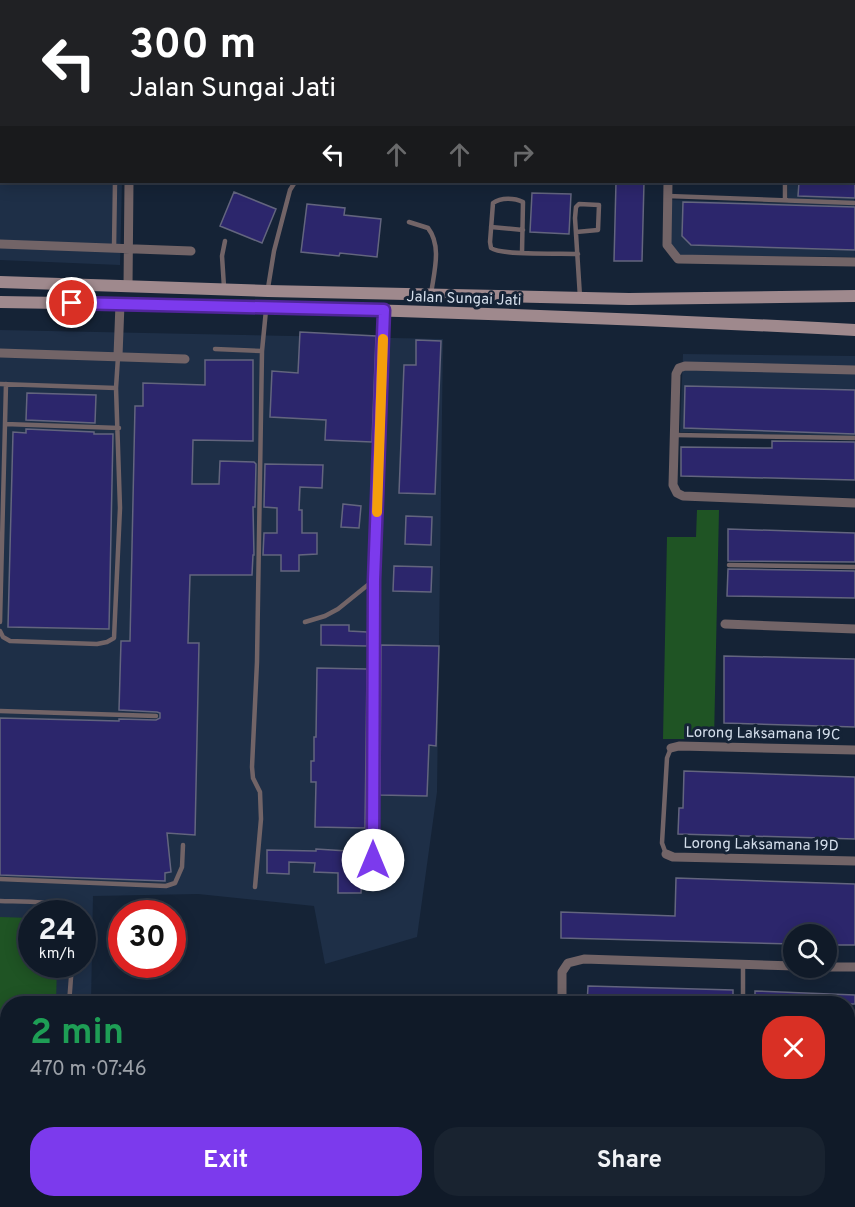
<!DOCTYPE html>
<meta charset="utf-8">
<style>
:root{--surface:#101a28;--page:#192330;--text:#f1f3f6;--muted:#9ca1a8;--line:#303845;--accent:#7c3aed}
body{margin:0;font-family:Overpass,sans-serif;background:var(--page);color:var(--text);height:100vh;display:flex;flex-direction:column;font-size:22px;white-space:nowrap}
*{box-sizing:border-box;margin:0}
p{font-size:20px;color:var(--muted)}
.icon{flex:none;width:33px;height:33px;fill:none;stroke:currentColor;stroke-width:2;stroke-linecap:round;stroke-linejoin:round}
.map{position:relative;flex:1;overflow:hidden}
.side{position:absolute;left:0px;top:996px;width:855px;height:212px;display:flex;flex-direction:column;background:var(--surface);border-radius:24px 24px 0 0;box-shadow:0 3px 15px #0003,0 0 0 2px var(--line)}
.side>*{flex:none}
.top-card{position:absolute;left:0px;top:0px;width:855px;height:183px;box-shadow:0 3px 15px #0003,0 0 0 2px var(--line);background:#202124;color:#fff;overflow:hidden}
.fabs{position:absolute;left:783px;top:924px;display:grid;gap:12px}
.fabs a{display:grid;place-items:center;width:54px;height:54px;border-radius:50%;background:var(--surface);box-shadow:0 3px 15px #0003,0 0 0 2px var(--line);font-size:30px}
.speed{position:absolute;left:18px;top:900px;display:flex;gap:12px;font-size:30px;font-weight:700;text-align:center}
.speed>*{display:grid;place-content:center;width:78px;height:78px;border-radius:50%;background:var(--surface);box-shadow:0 3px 15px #0003,0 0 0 2px var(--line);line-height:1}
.speed small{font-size:15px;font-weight:400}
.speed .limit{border:9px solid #d22;background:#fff;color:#111}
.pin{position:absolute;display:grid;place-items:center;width:51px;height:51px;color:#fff;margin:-26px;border:3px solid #fff;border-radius:50%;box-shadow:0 2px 6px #0007}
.me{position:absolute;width:66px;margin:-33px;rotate:0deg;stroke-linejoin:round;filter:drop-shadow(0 0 4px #0008)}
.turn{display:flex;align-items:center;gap:21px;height:126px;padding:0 30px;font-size:27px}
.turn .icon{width:78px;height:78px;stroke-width:2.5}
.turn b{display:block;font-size:42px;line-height:51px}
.lanes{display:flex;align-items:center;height:57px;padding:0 30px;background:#0003;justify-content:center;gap:30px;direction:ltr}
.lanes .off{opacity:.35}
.round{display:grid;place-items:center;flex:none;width:63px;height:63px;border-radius:24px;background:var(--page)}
.summary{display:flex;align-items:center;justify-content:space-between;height:102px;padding:0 30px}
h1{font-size:36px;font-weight:700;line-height:45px;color:#1e9e55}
.action{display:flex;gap:12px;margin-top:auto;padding:12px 30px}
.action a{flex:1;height:69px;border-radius:24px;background:var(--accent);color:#fff;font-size:24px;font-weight:700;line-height:69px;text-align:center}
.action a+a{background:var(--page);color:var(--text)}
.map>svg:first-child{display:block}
</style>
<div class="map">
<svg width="855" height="1207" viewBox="0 0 855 1207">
<rect width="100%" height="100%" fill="#152336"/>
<path fill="#1e2f47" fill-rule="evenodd" d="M0,0h125l-123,2v180h120l-2,83 -120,-5z
M854,144l1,113 -175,-2 -9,-11 1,-44 116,3v-21h66z
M0,330l443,9 -6,453 -20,145 -92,27 -11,-58 -116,-12 -105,2 -2,107 -83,1v196h78v7h-86zM32,914h50v50h-50z
M683,354l172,2v81l-175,-5z"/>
<path fill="#1f5424" d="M697,510h22l-5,229h-51l4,-202h29z
M0,917l31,1 1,46 25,1 -1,38 -48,1 -1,108 -7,-1z"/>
<path fill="#2c266c" stroke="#63657e" stroke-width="1.5" d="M616,182h28l-2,79h-28z
M799,182h56v16l-57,-2z
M234,192l42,17 -14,34 -42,-17z
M532,193l39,1 -2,40 -39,-2z
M683,202l172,5v43l-164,-5 -9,-9z
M307,204l38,4 -1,7 37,4 -4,38 -37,-4 -1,3 -38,-4z
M300,332l76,4 -4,106 -47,-2 1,-20 -56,-3 2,-46 26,2z
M416,340l25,1 -6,153 -36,-1 5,-128h12z
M205,360h48v81l-60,-1 -1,44h27l1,-23 34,1 2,2 -1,43h-2l1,48h-1l-1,20h-62l-2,68h11l-4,192 -28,-2 4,39 -6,1v8l-165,-6v-157l119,3v-2l37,1 4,-2v-5l-3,-1 -38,-2 2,-69h9l5,-235h8v-23l62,2z
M685,386l170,4v44l-171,-6z
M27,393l69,2 -1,28 -69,-3z
M26,429l68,3v2h19l-4,195 -101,-2 5,-195 13,1z
M772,441l83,1v38l-174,-4v-29l91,1z
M265,464l58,1 -1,23 -22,-1 -1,23h3v23h15v21l-18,1v16h-18v-16h-18l1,-22h13v-25l-13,-1z
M343,504l18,2 -2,22 -18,-1z
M406,516l26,1 -1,28 -26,-1z
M728,529l127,4v29l-127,-1z
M394,566l38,1 -1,25 -38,-1z
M728,569l127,2v27l-128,-2z
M321,625h28v6l18,1v14l-46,-1z
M381,645l58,1 -3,100 -7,-1 -2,51 -47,-1z
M724,656l131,3v68l-131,-4z
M317,668l50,1 -2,159 -50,-1 1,-45h-5v-21h3v-24h2z
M684,771l171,6v62l-177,-5 1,-26h4z
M316,849l47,3 -2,41h-23v-20l-24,-1 1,-9 -26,-1v12l-22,-1v-23l49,1z
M676,878l179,6v61h-29v-11h-32v10l-233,-6v-26l114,4z
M588,986l145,4v14h-146z
M755,991l100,4v9h-100z"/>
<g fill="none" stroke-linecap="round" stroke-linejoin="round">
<path stroke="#726467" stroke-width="4.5" d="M118,2v-2
M616,2l1,-2
M755,2l1,-2
M0,75h2
M668,196l187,7
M785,200v-18
M409,222l19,6c14,18 6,44 3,66
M491,227l32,3
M576,232l22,-2 1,-25 -20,-1 -3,3 -1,11 5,79
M114,248l1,-66
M522,253l1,-51c-8,-4 -22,-5 -30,1l-3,39 1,6c11,8 70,5 87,6
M224,287l-2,-31 3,-15
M268,288l6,-37 16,-61 5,-8
M215,349l47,2
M0,384l116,4 2,-31
M5,424l114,4
M675,435l180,3
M729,565l126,2
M0,622l6,-238
M305,622l20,-6 13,-7 36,-29
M0,631l3,6 7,4 87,3 10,-2 7,-4 6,-130 -4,-120
M0,711l156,5
M666,854l-4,-11 5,-85 4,-10
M0,879l166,7 9,-3 7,-16 1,-22
M255,887l6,-68 -1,-27 -7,-14 -1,-11 5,-105 5,-311 4,-41
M0,901c18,1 55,-3 66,13
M69,1004l3,-40
M743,1004v-39
M0,1137h8
M56,1207l1,-7"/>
<path stroke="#726467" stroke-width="9" d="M131,2v-2
M854,140h1
M668,182l-1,63 11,14 177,3
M0,244l191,7
M128,287l1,-105
M0,353l185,6
M118,356l2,-52
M855,370l-170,-4 -6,2 -3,6 -3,111 4,8 6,3 172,7
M725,624l130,5
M671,748l8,-2 176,4
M666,854l7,3 182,4
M373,860l1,-280 10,-270
M826,967h29
M562,1004v-32l6,-9 16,-4 210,7
M848,1076h7
M848,1180h7
M730,1207l1,-7"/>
<path stroke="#9f898d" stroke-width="12" d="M0,282l268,9 361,8 226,-3
M0,302c285,4 570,13 855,28"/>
</g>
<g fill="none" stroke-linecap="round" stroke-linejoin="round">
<defs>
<path id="route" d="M72,303l312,7 -10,270 -1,280"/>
</defs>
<use href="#route" stroke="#51269a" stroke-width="15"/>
<use href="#route" stroke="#7c3aed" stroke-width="10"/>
<path stroke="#f59e0b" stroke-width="10" d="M377,512l6,-173"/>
</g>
<g text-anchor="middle" stroke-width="6" stroke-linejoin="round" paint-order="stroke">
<g font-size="15" fill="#d4deeb" stroke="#152336">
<text transform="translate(464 298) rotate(2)" y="5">Jalan Sungai Jati</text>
<text transform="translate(763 733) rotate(1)" y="5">Lorong Laksamana 19C</text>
<text transform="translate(761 844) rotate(1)" y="5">Lorong Laksamana 19D</text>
</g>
</g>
</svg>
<div class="fabs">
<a><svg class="icon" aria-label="search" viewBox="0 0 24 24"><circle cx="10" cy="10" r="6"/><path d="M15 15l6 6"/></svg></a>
</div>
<div class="speed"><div>24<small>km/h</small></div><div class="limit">30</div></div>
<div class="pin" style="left:72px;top:303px;background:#d93025"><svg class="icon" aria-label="arrive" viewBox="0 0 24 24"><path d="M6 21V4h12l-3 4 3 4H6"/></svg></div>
<svg class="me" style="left:373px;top:860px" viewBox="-20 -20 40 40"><circle r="19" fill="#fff"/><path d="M0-13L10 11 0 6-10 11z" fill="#7c3aed"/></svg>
<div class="top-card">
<div class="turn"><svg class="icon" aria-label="left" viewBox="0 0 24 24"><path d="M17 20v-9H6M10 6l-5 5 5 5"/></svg><div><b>300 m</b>Jalan Sungai Jati</div></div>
<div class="lanes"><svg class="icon" aria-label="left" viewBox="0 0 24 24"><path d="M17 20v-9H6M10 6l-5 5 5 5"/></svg><svg class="icon off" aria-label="ahead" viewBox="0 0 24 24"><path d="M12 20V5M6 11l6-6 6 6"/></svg><svg class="icon off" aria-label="ahead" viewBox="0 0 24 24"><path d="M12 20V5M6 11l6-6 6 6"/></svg><svg class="icon off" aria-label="right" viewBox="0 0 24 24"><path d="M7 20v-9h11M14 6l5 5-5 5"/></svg></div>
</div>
<section class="side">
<div class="summary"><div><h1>2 min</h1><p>470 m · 07:46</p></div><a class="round" style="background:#d93025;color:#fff"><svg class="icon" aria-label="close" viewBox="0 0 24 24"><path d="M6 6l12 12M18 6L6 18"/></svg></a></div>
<div class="action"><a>Exit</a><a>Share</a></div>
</section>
</div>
